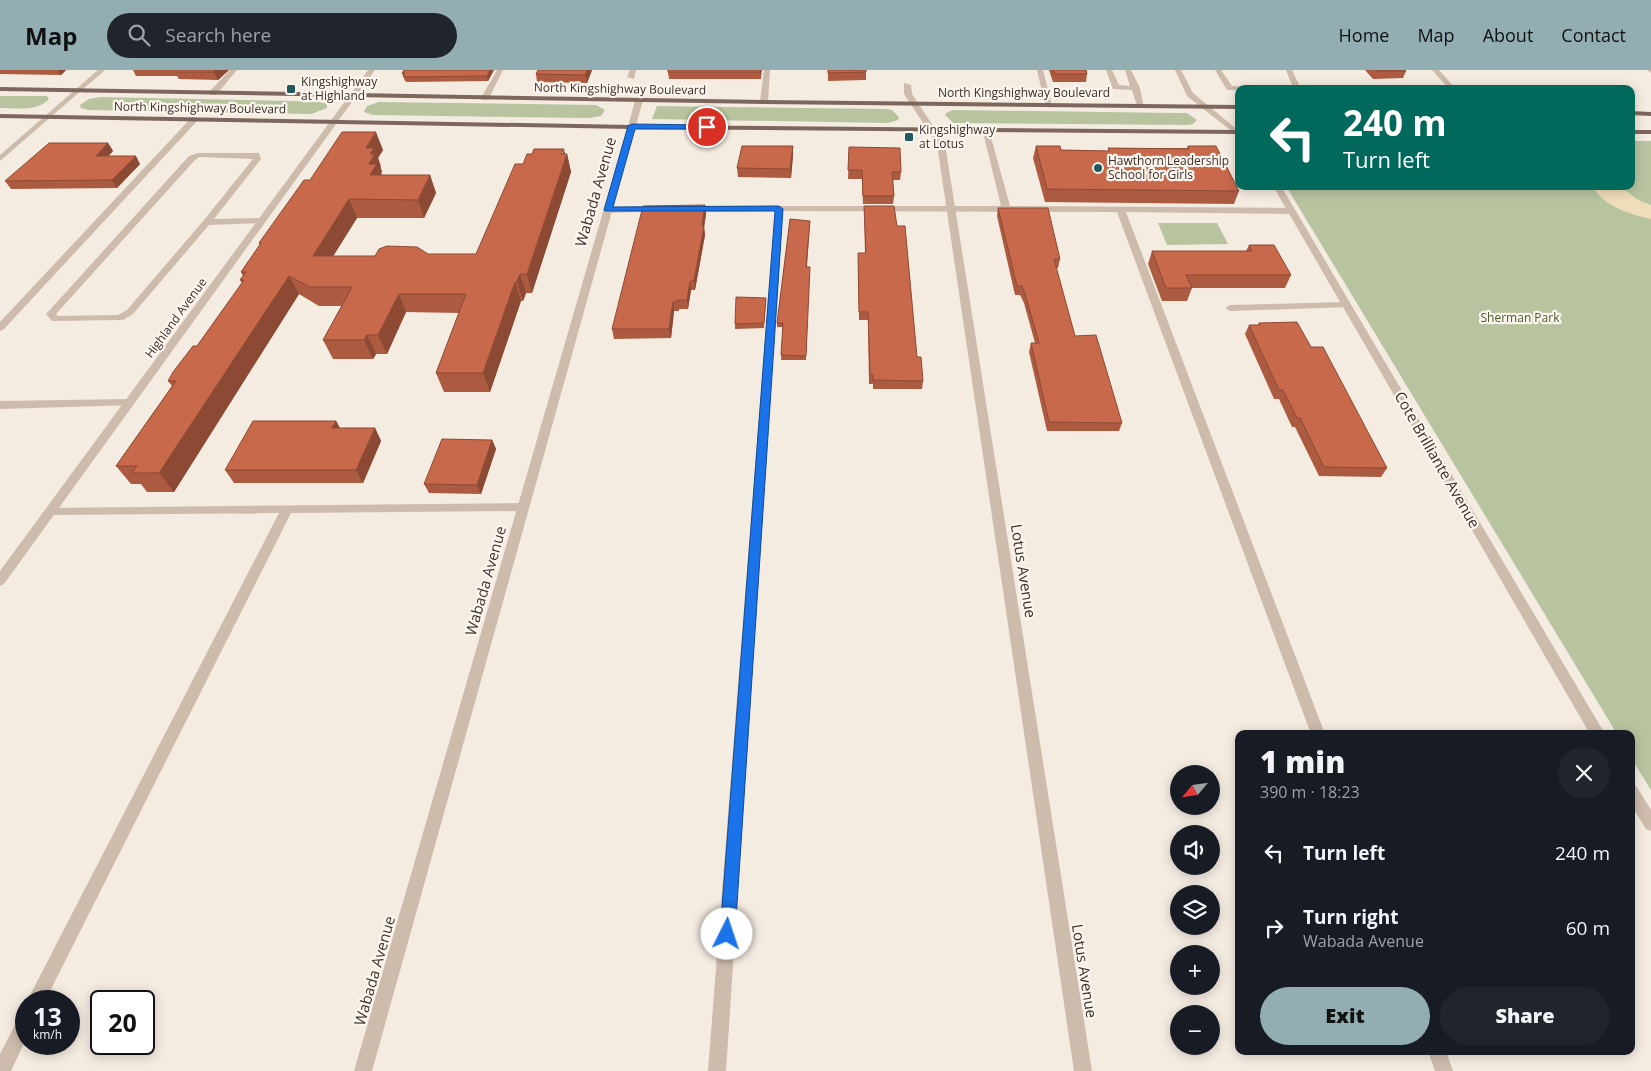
<!DOCTYPE html>
<meta charset="utf-8">
<style>
:root{--surface:#171b24;--page:#20242c;--text:#f1f3f6;--muted:#9ea1a6;--accent:#92aeb2}
body{margin:0;font-family:"Open Sans",sans-serif;background:var(--page);color:var(--text);height:100vh;display:flex;flex-direction:column;font-size:19px;white-space:nowrap}
*{box-sizing:border-box;margin:0}
p{font-size:16px;color:var(--muted)}
.icon{flex:none;width:28px;height:28px;fill:none;stroke:currentColor;stroke-width:2;stroke-linecap:round;stroke-linejoin:round}
.map{position:relative;flex:1;overflow:hidden}
.drawer{position:absolute;left:1235px;top:660px;width:400px;height:325px;display:flex;flex-direction:column;background:var(--surface);border-radius:10px;box-shadow:0 2px 12px #0003}
.drawer>*{flex:none}
.hud{position:absolute;left:1235px;top:15px;width:400px;height:105px;border-radius:10px;box-shadow:0 2px 12px #0003;background:#00695c;color:#fff;overflow:hidden}
.needle{width:32px;rotate:241deg}
.buttons{position:absolute;left:1170px;top:695px;display:grid;gap:10px}
.buttons a{display:grid;place-items:center;width:50px;height:50px;border-radius:50%;background:var(--surface);box-shadow:0 2px 12px #0003;font-size:25px}
.speed{position:absolute;left:15px;top:920px;display:flex;gap:10px;font-size:25px;font-weight:700;text-align:center}
.speed>*{display:grid;place-content:center;width:65px;height:65px;border-radius:50%;background:var(--surface);box-shadow:0 2px 12px #0003;line-height:1}
.speed small{font-size:12px;font-weight:400}
.speed .limit{border:2px solid #111;border-radius:8px;background:#fff;color:#111}
.pin{position:absolute;display:grid;place-items:center;width:42px;height:42px;color:#fff;margin:-21px;border:2px solid #fff;border-radius:50%;box-shadow:0 1px 5px #0007}
.me{position:absolute;width:55px;margin:-28px;rotate:4deg;stroke-linejoin:round;filter:drop-shadow(0 0 4px #0008)}
.turn{display:flex;align-items:center;gap:18px;height:105px;padding:0 25px;font-size:22px}
.turn .icon{width:65px;height:65px;stroke-width:2.5}
.turn b{display:block;font-size:35px;line-height:42px}
.round{display:grid;place-items:center;flex:none;width:52px;height:52px;border-radius:26px;background:var(--page)}
.overview{display:flex;align-items:center;justify-content:space-between;height:85px;padding:0 25px}
h1{font-size:30px;font-weight:800;line-height:38px}
.button{display:flex;gap:10px;margin-top:auto;padding:10px 25px}
.button a{flex:1;height:58px;border-radius:30px;background:var(--accent);color:#111;font-size:20px;font-weight:800;line-height:58px;text-align:center}
.button a+a{background:var(--page);color:var(--text)}
ul{padding:0;list-style:none}
li{display:flex;align-items:center;gap:15px;height:75px;padding:0 25px}
li div{flex:1}
li b{display:block;font-size:19px}
li em{font-style:normal}
header{display:flex;align-items:center;gap:30px;box-sizing:border-box;height:70px;padding:0 25px;background:var(--accent);color:#111}
header strong{font-size:24px}
nav{display:flex;gap:28px;margin-inline-start:auto;font-size:18px}
.search{width:350px;height:45px;background:var(--page);display:flex;align-items:center;gap:12px;box-sizing:border-box;padding:0 18px;border-radius:28px;color:var(--muted);font-size:19px}
.map>svg:first-child{display:block}
</style>
<header>
<strong>Map</strong>
<div class="search"><svg class="icon" aria-label="search" viewBox="0 0 24 24"><circle cx="10" cy="10" r="6"/><path d="M15 15l6 6"/></svg>Search here</div>
<nav><a>Home</a><a>Map</a><a>About</a><a>Contact</a></nav>
</header>
<div class="map">
<svg width="1651" height="1001" viewBox="0 0 1651 1001">
<rect width="100%" height="100%" fill="#f4ebe1"/>
<path fill="#b8c4a0" d="M0,26h47l2,3c-12,13 -33,9 -49,9z
M101,27l191,4 28,1 7,2v4l-16,6 -223,-4 -7,-2 -1,-3 9,-6z
M379,32l217,3 9,5 -4,6 -12,2 -216,-3 -9,-3 3,-6z
M657,36l229,3 6,1 7,7 -1,3 -10,3 -236,-4z
M953,40l219,3h15l10,7 -4,4 -6,1 -234,-2 -8,-8 1,-2z
M1631,71h20v649l-20,-32v-24h-14l-331,-548h345z
M1158,153h59l11,21 -61,1z"/>
<path fill="#efdcb8" d="M1593,116h27l18,14 13,5v14c-19,-4 -49,-13 -58,-33z"/>
<g fill="none" stroke-linecap="round" stroke-linejoin="round">
<path fill="#cdbbac" fill-rule="evenodd" d="M230,0h7l-21,25h-6v-4z
M497,0h6l-15,30h-6l-1,-2z
M764,0h6l-2,32 -4,2 -4,-2z
M1037,0h6l9,36 -7,-2z
M1106,0h6l7,15 11,1 -5,-16h6l9,18 4,20 -7,-2 -5,-16 -19,-1z
M1215,0h6l11,16 61,1 -7,-17h6l9,19 -71,1h-3z
M192,47l7,2 -196,211 -3,1v-9z
M982,58l7,2 21,76 281,2 4,3 -4,3 -165,-2 199,522h-14l-194,-522 -334,-1 -57,860h-18l67,-860 -87,1 -4,-3 4,-3h313z
M198,83h61l2,6 -47,60 47,-1 4,3 -1,2 -55,2 -76,89 -10,6 -71,1 -6,-7 2,-2 141,-156zM199,87l54,2 -49,61 -77,90 -9,5 -60,1 -2,-2 139,-154z
M658,136l4,3 -1,2 -53,2 -4,-3 4,-3z
M1346,232l3,1v4l-119,4 -5,-3 5,-3z
M129,329l4,2 1,2 -1,2 -133,4v-8z
M523,433l6,4 -6,4 -232,2 -246,488h-18l252,-488 -228,2 -4,-1 -2,-3 2,-3z
M26,942v27l-15,32h-11v-17l20,-39z
M1428,981h18l7,20h-18z"/>
<path fill="#cdbbac" fill-rule="evenodd" d="M98,0h7l-105,91v-6z
M368,0h7l-371,514 -4,2v-15z
M630,0h6l-2,9 -7,-2z
M1175,0h6l12,23 46,38v6l-52,-41z
M1432,0h7l17,19h-7z
M1647,0h4v3z
M904,13l7,2 1,9 33,50 147,927h-18l-137,-927 -33,-50z
M636,28l7,2 -271,971h-18z
M1273,116h8l324,548h-15z
M1631,714l5,2 15,24v21l-5,-2 -15,-24z"/>
<path fill="#7d675c" fill-rule="evenodd" d="M0,17l764,13 475,5v4l-475,-5 -764,-13z
M1631,41l20,1v4l-20,-1z
M0,44l632,11 607,5v4l-607,-5 -632,-11z
M1631,60h20v4h-20z"/>
</g>
<path fill="#ac5a40" d="M0,0h66l-5,5 -61,-1z
M133,0h96l-11,10 -39,-1 -2,-3h-41z
M404,0h90l-6,11 -81,1 -2,-1 -3,-8z
M538,0h54l-5,13 -50,-1 -1,-8z
M762,0l-1,9h-92l-1,-7z
M828,0l38,2v8l-38,1z
M1049,0h37l1,4 -1,8h-33z
M1365,0h40l1,1 -3,7 -30,1z
M108,73l5,8 -5,5 32,8 -23,24 -106,1 -6,-8z
M793,76v9l-2,23 -53,-1 -1,-9z
M1036,76l25,4 47,1v-3h79l1,-2 51,45 -5,13 -189,-2 -12,-44z
M849,77l52,25 -1,8h-7l1,16 -1,8h-30l-1,-25h-14z
M383,80l-5,8 3,8 -1,1 2,5 -1,1 1,2h48l6,18 -12,25h-67l-24,38h42l53,-2h48l47,-90 44,-10 4,18 -39,121h-6l-3,8h-2l-31,91h-46l-8,-19 23,-60 -53,-1 -19,42h-11l-3,5h-40l-10,-19 19,-34h-23l-20,-12 -125,198h-27l-6,-8h-10l-15,-18 56,-80 -4,-5 29,-35 45,-63 -2,-3 3,-4 -2,-4 19,-26 -1,-3 51,-63z
M705,135l1,9 -2,13 1,8 -10,55h-4l-3,19h-9v2h-5l-3,27 -57,1 -2,-10z
M864,136l53,151 6,24 -1,8h-49v-5h-4l-1,-64h-9l-1,-59 7,-8z
M998,138l62,51 -2,9h-2l19,68 47,87 -3,8h-72l-18,-79 2,-9h4l-11,-40 -4,-8h-5l-18,-79z
M810,151l-3,46 -1,93h-25l2,-33h-6v-4z
M1249,175l42,30 -6,13h-93l-5,13h-25l-14,-37 4,-13h94z
M766,228l-2,30 -29,1v-5z
M1259,253l52,24 76,121 -6,9 -62,-1 -24,-49h-3l-13,-28h-5l-29,-65 4,-9h9z
M336,351l4,7h35l6,13 -18,42h-129l-9,-13z
M492,370l4,9 -15,45 -52,-1 -5,-9z"/>
<path fill="#8c4a34" d="M58,0h8l-5,5z
M216,0h13l-11,10 -4,-8z
M490,0h4l-6,11 -1,-5z
M587,0h5l-5,13 -2,-8z
M376,62l7,18 -5,8 4,14 -1,1 3,9 -14,-7 -4,-27z
M108,73l5,8 -12,13 -5,-8z
M793,76v9l-2,23 -1,-9z
M564,79l2,10 1,-5 4,18 -39,121 -5,-19z
M136,86l4,8 -23,24 -5,-8z
M430,105l6,18 -12,25 -6,-18z
M349,129l8,19 -35,56 -9,-18z
M705,135l1,9 -2,13 1,8 -10,55 -1,-9z
M520,204l6,19 -3,8 -6,-19z
M289,206l10,18 -125,198 -15,-19z
M690,211l1,9 -3,19 -1,-9z
M515,212l6,19 -31,91 -7,-19z
M399,224l7,18 -19,42 -9,-19z
M673,232l1,9 -3,27 -2,-9z
M367,265l9,19 -3,5 -9,-19z
M336,351l7,13 -11,-6z
M375,358l6,13 -18,42 -7,-13z
M492,370l4,9 -15,45 -4,-9z"/>
<path fill="#c8694b" stroke="#8c4a34" d="M177,0h39l-2,2h-39z
M404,0h86l-3,6 -82,1 -2,-1 2,-3h-3z
M538,0h49l-2,5 -49,-1z
M668,0h93v2h-93z
M828,0h38v2l-38,1z
M1053,0h33l1,4h-32z
M1375,0h30l1,1h-30z
M342,62h34l-10,16h8l-4,6h5l-6,10h8l-7,11h60l-12,25 -69,-1 -36,57h62l4,-7 8,-3 30,1 11,7h48l39,-90h8l4,-10h5l2,-5h30l-3,5h6l-40,120h-7l-3,8h-2l-32,91h-47l30,-79h-67l-21,41h-11l-3,5h-41l29,-53h-42l-21,-11 -130,197h-27l5,-7h-21l60,-85h-8l5,-9 20,-26h4l47,-66h-4l6,-8h-5l20,-29h-2l45,-63h6z
M49,73h59l-12,13h40l-24,24 -107,1z
M742,76h51l-3,23 -53,-1z
M1036,76h24l1,4 48,1 -1,-3 81,1 -1,-3h28l23,45 -192,-2z
M849,77l51,1 1,24h-9l2,24h-31l-1,-26h-14z
M705,135l-3,21h2l-10,55h-4l-3,19h-9l-1,2h-4l-4,27h-57l31,-123z
M864,136h30l3,20h8l12,131h4l2,24 -50,-1v-5h-3l-2,-63h-9l-1,-59h8z
M998,138h50l12,51h-6l21,77 21,-1 26,88 -73,-1 -18,-79h8l-14,-49 -3,-8h-5z
M790,149l20,2 -4,46h4l-4,89 -25,-1 2,-32h-6z
M1249,175h25l17,30h-105l6,13h-26l-14,-37h100z
M736,227l30,1 -2,25 -29,1z
M1297,252l14,25h12l64,121 -63,-1 -24,-49h-3l-14,-28h-4l-30,-65h11l-1,-2z
M253,351h83l-4,7h43l-19,42h-131z
M442,369l50,1 -15,45 -53,-1z"/>
<path fill="#1a73e8" stroke="#114b97" d="M632,54l75,1 3,2 -3,2h-72l-22,78 166,-1 4,3 -48,725 -3,5 -5,2 -5,-2 -2,-5 55,-723h-170l-1,-1 24,-84z"/>
<g fill="#1f5a5e" stroke="#fbf5ee" stroke-width="2">
<rect x="286" y="14" width="10" height="10" rx="2.5"/>
<rect x="904" y="62" width="10" height="10" rx="2.5"/>
<circle cx="1098" cy="98" r="5"/>
</g>
<g text-anchor="middle" stroke-width="4.5" stroke-linejoin="round" paint-order="stroke">
<g font-size="12" fill="#3b302b" stroke="#fbf5ee" text-anchor="start">
<text x="301" y="16">Kingshighway<tspan x="301" dy="14">at Highland</tspan></text>
<text x="919" y="64">Kingshighway<tspan x="919" dy="14">at Lotus</tspan></text>
<text x="1108" y="95">Hawthorn Leadership<tspan x="1108" dy="14">School for Girls</tspan></text>
</g>
<g font-size="12" fill="#3b302b" stroke="#fbf5ee">
<text transform="translate(620 19) rotate(1)" y="4">North Kingshighway Boulevard</text>
<text x="1024" y="27">North Kingshighway Boulevard</text>
<text transform="translate(200 38) rotate(1)" y="4">North Kingshighway Boulevard</text>
<text transform="translate(176 248) rotate(-54)" y="4">Highland Avenue</text>
</g>
<g font-size="12" fill="#4a5a2e" stroke="#fbf5ee">
<text x="1520" y="252">Sherman Park</text>
</g>
<g font-size="15" fill="#3b302b" stroke="#fbf5ee">
<text transform="translate(596 122) rotate(-74)" y="5">Wabada Avenue</text>
<text transform="translate(1437 390) rotate(60)" y="5">Cote Brilliante Avenue</text>
<text transform="translate(1023 501) rotate(81)" y="5">Lotus Avenue</text>
<text transform="translate(486 511) rotate(-74)" y="5">Wabada Avenue</text>
<text transform="translate(375 901) rotate(-74)" y="5">Wabada Avenue</text>
<text transform="translate(1084 901) rotate(81)" y="5">Lotus Avenue</text>
</g>
</g>
</svg>
<div class="buttons">
<a><svg class="needle" viewBox="-14 -14 28 28"><path d="M0-13l5 13h-10z" fill="#e53935"/><path d="M0 13l5-13h-10z" fill="#9ea1a6"/></svg></a>
<a><svg class="icon" aria-label="sound" viewBox="0 0 24 24"><path d="M4 9h4l5-4v14l-5-4H4zM17 9q2 3 0 6"/></svg></a>
<a><svg class="icon" aria-label="layers" viewBox="0 0 24 24"><path d="M12 4l9 5-9 5-9-5zM3 14l9 5 9-5"/></svg></a>
<a>+</a>
<a>−</a>
</div>
<div class="speed"><div>13<small>km/h</small></div><div class="limit">20</div></div>
<div class="pin" style="left:707px;top:57px;background:#d93025"><svg class="icon" aria-label="arrive" viewBox="0 0 24 24"><path d="M6 21V4h12l-3 4 3 4H6"/></svg></div>
<svg class="me" style="left:727px;top:864px" viewBox="-20 -20 40 40"><circle r="19" fill="#fff"/><path d="M0-13L10 11 0 6-10 11z" fill="#1a73e8"/></svg>
<div class="hud">
<div class="turn"><svg class="icon" aria-label="left" viewBox="0 0 24 24"><path d="M17 20v-9H6M10 6l-5 5 5 5"/></svg><div><b>240 m</b>Turn left</div></div>
</div>
<section class="drawer">
<div class="overview"><div><h1>1 min</h1><p>390 m · 18:23</p></div><a class="round"><svg class="icon" aria-label="close" viewBox="0 0 24 24"><path d="M6 6l12 12M18 6L6 18"/></svg></a></div>
<ul>
<li><svg class="icon" aria-label="left" viewBox="0 0 24 24"><path d="M17 20v-9H6M10 6l-5 5 5 5"/></svg><div><b>Turn left</b></div><em>240 m</em></li>
<li><svg class="icon" aria-label="right" viewBox="0 0 24 24"><path d="M7 20v-9h11M14 6l5 5-5 5"/></svg><div><b>Turn right</b><p>Wabada Avenue</p></div><em>60 m</em></li>
</ul>
<div class="button"><a>Exit</a><a>Share</a></div>
</section>
</div>
